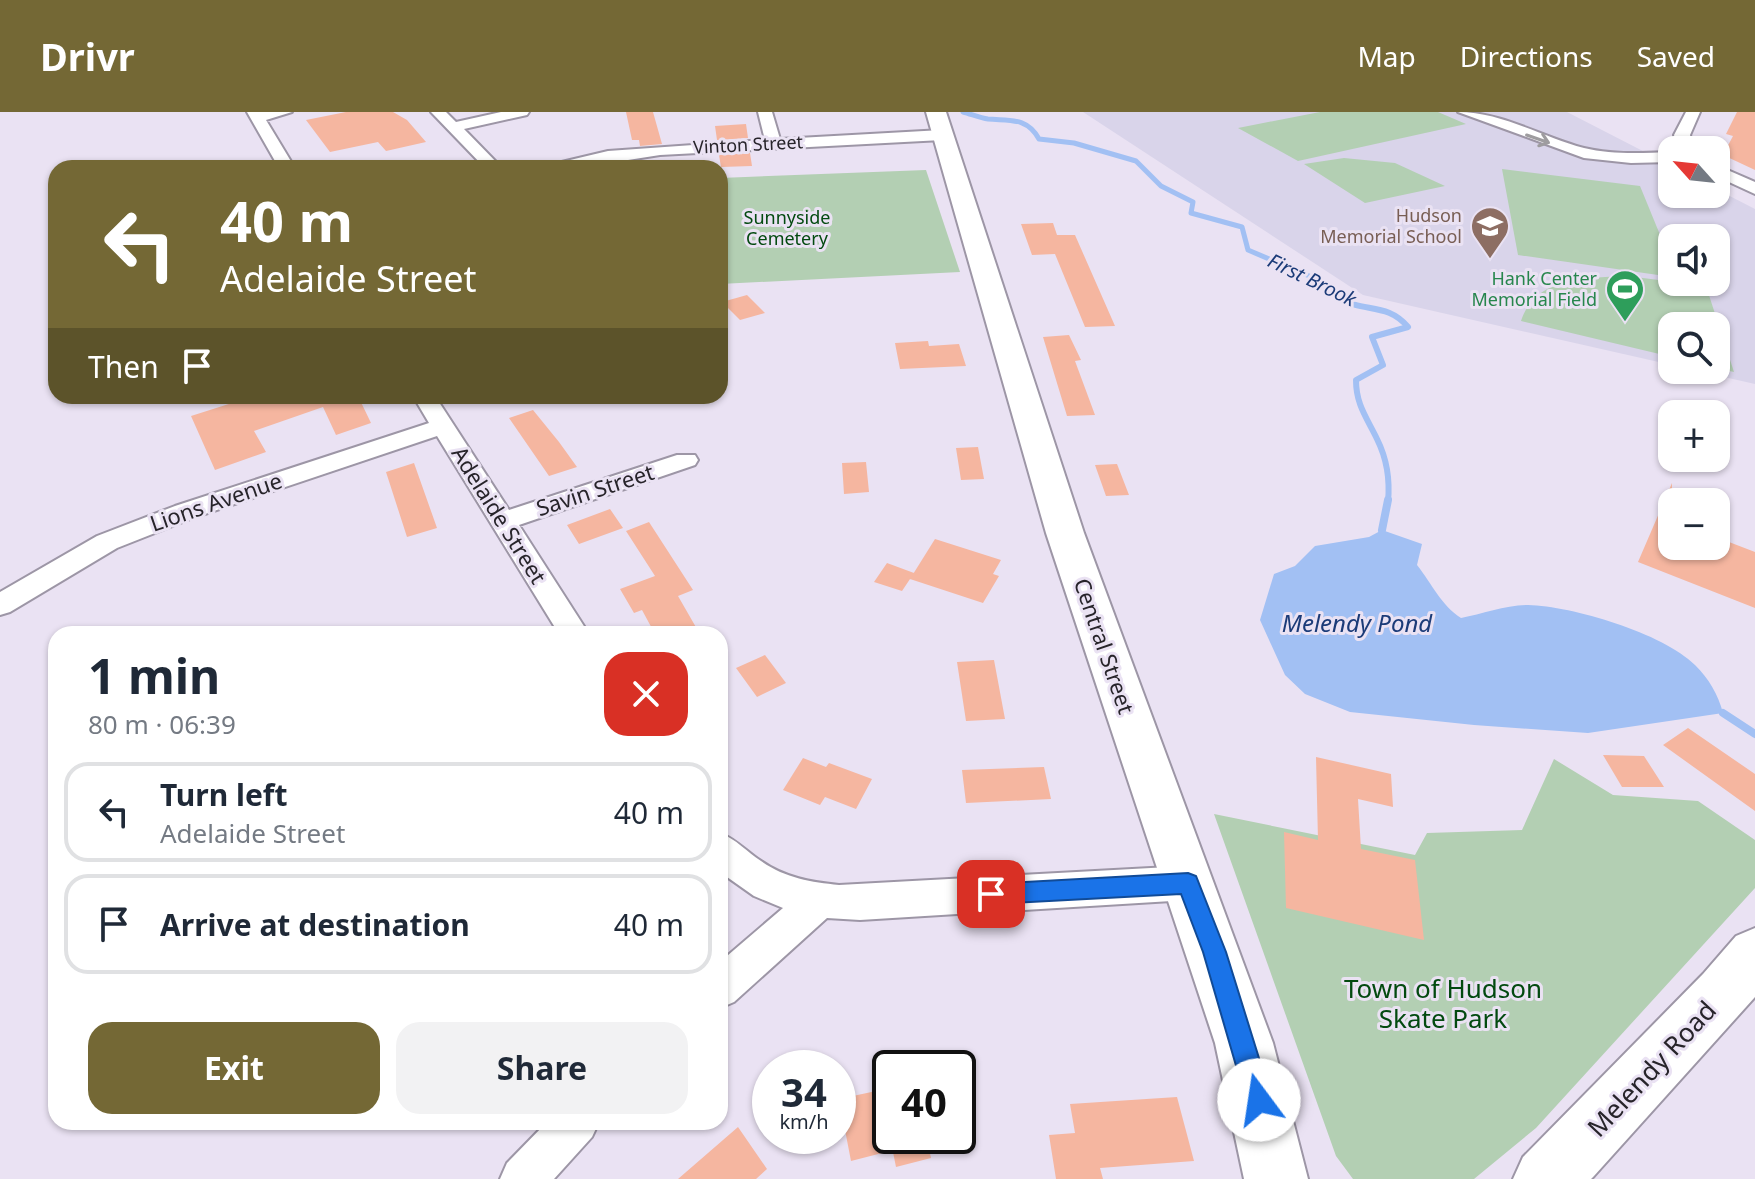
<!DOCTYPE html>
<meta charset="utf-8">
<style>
:root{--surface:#fff;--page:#f2f2f3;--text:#1f2937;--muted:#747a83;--line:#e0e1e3;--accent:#746835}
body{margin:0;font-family:"Noto Sans",sans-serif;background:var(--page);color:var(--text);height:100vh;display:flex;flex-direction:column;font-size:30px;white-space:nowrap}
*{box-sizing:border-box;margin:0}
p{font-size:26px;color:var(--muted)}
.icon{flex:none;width:44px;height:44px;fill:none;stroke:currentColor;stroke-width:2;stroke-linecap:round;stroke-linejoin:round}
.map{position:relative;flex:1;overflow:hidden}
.sheet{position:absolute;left:48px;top:514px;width:680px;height:504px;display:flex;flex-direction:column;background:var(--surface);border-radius:24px;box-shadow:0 2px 6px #0004}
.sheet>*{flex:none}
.banner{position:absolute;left:48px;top:48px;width:680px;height:244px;border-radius:24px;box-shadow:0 2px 6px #0004;background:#746835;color:#fff;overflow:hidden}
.needle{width:52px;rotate:297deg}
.controls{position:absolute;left:1658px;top:24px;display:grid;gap:16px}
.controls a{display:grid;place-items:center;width:72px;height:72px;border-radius:16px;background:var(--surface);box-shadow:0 2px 6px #0004;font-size:40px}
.speed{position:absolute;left:752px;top:938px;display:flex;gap:16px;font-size:40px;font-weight:700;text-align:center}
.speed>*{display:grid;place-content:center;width:104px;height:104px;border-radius:50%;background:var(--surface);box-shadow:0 2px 6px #0004;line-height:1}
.speed small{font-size:20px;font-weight:400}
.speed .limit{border:4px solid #111;border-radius:12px;background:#fff;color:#111}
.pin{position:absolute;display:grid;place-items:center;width:68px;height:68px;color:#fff;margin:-34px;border-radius:16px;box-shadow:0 4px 12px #0006}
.me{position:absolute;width:88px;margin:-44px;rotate:346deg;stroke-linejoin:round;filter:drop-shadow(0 0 6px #0008)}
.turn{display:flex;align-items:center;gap:28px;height:168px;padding:0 40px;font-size:36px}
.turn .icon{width:104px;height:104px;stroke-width:2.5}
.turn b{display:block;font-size:56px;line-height:68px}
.then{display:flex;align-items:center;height:76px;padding:0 40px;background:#0003;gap:16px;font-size:30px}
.round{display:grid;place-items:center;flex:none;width:84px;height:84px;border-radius:24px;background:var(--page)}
.overview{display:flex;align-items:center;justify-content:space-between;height:136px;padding:0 40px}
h1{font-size:48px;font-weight:700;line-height:60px}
.button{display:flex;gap:16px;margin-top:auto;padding:16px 40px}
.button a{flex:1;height:92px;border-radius:24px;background:var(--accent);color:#fff;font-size:32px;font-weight:700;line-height:92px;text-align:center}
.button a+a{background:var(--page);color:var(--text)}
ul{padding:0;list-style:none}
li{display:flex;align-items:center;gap:24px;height:100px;margin:0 16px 12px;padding:0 24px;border:4px solid var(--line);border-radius:24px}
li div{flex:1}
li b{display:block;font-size:30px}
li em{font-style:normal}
header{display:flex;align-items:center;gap:48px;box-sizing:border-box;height:112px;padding:0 40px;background:var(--accent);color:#fff}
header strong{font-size:38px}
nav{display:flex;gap:44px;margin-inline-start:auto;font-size:28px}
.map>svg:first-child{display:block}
</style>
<header>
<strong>Drivr</strong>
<nav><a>Map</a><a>Directions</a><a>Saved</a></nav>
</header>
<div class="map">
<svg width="1755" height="1067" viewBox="0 0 1755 1067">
<rect width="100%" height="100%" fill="#eae2f3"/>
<path fill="#d9d4ea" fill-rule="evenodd" d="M1083,0h484l105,54v28h44v-5l39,20v175l-62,-14h23v-44h-44v39l-309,-70zM1672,126h44v44h-44z"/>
<path fill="#b3cfb3" d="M1320,0h118l28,12 -168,37 -60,-33z
M1344,46l51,5 50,23 -80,17 -61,-39z
M1502,57l138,17 32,78v13l-154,-22z
M926,58l34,102 -240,12v-106z
M1627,164l79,10 28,86 -18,-4v-42h-44v31l-151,-36c14,-45 67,-43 106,-45z
M1554,647l59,36 85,6 57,39v48l-219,240 -62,51h-121l-17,-23 -122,-342 201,41 12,-22 95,-3z"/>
<path fill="#a2c0f3" d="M1382,418l40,14 -5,21c15,19 24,40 44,53 21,-4 45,-13 67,-13 44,1 135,28 167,60 14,14 23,29 28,48l-135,20 -114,-8 -124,-13 -45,-18 -20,-19 -25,-55 14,-46 21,-8 20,-20 54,-9z"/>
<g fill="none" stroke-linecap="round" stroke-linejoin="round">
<path stroke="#a2c0f3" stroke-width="5" d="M963,0c8,2 17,6 25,7 22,2 39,-2 51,20l35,4 62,18 25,25 32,16 -2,11 51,14 6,23 73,31"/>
<path stroke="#a2c0f3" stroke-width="6" d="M1316,167c14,5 14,13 24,19 23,15 47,4 68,29l-36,10 11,28 -27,15c0,25 11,38 21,59 10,20 13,42 11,63"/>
<path stroke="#a2c0f3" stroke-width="8" d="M1382,418l6,-30
M1723,601l32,21"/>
</g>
<path fill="#f5b6a0" d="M346,0h47l14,8 19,22 -40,9 -8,-9 -48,10 -24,-32z
M626,0h27l9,32 -22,2 -1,-6h-7z
M1737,0h18v58l-32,-15 10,-19 -7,-2z
M746,12l2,14 -31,2 -2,-14z
M750,41l2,13 -31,1 -2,-12z
M1053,111l4,12h18l40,91 -30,1 -30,-73 -23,1 -11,-31z
M747,183l18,18 -25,7 -18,-18z
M1069,223l12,25 -6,1 20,54 -28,1 -24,-79z
M928,229l1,5 30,-2 7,22 -66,3 -5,-26z
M254,284h104l13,27 -35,12 -13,-28 -69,24 12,21 -51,18 -24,-54z
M533,298l26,32 18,25 -28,9 -40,-58z
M978,335l6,32 -23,1 -5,-32z
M866,350l3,30 -25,2 -2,-31z
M414,351l23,65 -30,9 -21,-65z
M1117,352l12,31 -23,1 -11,-31z
M1672,371v63h44v-9l39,15v56l-117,-46z
M610,397l13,19 -44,16 -12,-19z
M649,410l44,68 -15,6 19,33 -14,5h-28l-13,-24 -8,3 -14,-24 35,-13 -29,-45z
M935,427l66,21 -8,14 6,2 -16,27 -73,-24z
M887,451l27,10 -12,18 -28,-9z
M765,543l21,28 -29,14 -21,-29z
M994,548l11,59 -39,2 -9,-59z
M1688,616l67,46v37l-92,-66z
M1603,643l41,1 20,31h-42z
M1316,645l75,17 2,33 -35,-8 3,50 54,11 9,80 -138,-32 -2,-76 34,8z
M803,646l23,9 3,-4 43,16 -16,30 -31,-12 -5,8 -37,-15z
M1044,655l7,32 -85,4 -4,-33z
M890,976v48h36l5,22 -35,9 -6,-30v14l-39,10 -12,-62z
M1177,985l17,64 -94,7 3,11h-47l-7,-44 26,-2 -5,-29z
M738,1015l29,42 -11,10h-78z"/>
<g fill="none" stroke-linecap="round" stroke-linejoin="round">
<defs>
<path id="street" d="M247,0h45l-26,8 29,48h-16z
M431,0h15l10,10 45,-10h28l-2,3 -63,14 38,39h-17z
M758,0h14l8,27 162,-9 8,5 -8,5 -282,15 -83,13h-30l2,-3 59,-14 157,-11z
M1458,0c44,0 84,25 126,36 28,7 59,5 88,4v10l-41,1 -47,-5z
M1686,0h14l-10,23 4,15h-16l-4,-15z
M1716,53l39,17v12l-39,-18z
M413,284h22l74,114 168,-55h18l3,5 -3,5 -176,60 70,109h-30l-122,-198 -244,82 -76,30 -107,64 -10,3v-23l97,-56 78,-30 254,-83z
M720,721c16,6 27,19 41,28 24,17 50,21 78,24l349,-19 13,5 5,12 -5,12 -13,5 -328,20 -33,-2 -93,84 -14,6v-46l63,-54 -29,-12 -34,-24z
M547,1010h52l-7,15 -38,42h-54l7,-16z"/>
<path id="secondary" d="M926,0h20l138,421 189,510 35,136h-64l-29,-136 -169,-510z
M1755,816v69l-161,179 -3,3h-78l10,-22 180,-183 33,-38z"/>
</defs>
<use href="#street" stroke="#9d96a6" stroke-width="4"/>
<use href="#secondary" stroke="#9d96a6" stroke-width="4"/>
<use href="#street" fill="#fff" fill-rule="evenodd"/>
<use href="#secondary" fill="#fff" fill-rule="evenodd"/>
</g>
<defs><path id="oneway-shaft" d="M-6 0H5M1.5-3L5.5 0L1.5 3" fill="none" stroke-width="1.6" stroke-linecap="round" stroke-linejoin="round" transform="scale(2)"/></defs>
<use stroke="#9e9c9f" href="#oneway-shaft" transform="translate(1538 27) rotate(19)"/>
<path fill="#1a73e8" stroke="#114b97" stroke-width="2" d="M1188,761l8,3 30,76 46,148 -4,9 -9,4 -10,-4 -3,-9 -43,-148 -22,-58 -190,10 -8,-3 -3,-7 3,-7 8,-3z"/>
<defs>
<symbol id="school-pin" viewBox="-11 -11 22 30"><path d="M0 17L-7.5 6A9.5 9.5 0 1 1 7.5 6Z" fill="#8d6e63" stroke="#eae2f3"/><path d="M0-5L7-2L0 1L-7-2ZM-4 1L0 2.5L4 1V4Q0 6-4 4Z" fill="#fff"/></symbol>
<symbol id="stadium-pin" viewBox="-11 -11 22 30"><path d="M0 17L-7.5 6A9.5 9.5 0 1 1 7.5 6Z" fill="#2e9e5b" stroke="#eae2f3"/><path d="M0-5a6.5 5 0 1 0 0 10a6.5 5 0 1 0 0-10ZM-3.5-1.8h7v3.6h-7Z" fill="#fff"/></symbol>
</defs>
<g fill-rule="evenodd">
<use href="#school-pin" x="1468" y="92" width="44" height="60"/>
<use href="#stadium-pin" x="1603" y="155" width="44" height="60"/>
</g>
<g text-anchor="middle" stroke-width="6" stroke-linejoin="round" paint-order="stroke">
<g font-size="18" fill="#27242a" stroke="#eae2f3">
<text transform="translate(748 33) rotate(-3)" y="6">Vinton Street</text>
</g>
<g font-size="18" fill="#785e54" stroke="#eae2f3" text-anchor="end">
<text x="1462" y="110">Hudson<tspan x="1462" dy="21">Memorial School</tspan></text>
</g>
<g font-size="18" fill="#034a10" stroke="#eae2f3">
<text x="787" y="112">Sunnyside<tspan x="787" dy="21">Cemetery</tspan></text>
</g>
<g font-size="18" fill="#27864d" stroke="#eae2f3" text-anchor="end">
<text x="1597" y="173">Hank Center<tspan x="1597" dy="21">Memorial Field</tspan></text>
</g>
<g font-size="20" font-style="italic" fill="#1b3b78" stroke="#eae2f3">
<text transform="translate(1312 168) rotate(26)" y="7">First Brook</text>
</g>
<g font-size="22" fill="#27242a" stroke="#eae2f3">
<text transform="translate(595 378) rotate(-18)" y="8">Savin Street</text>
<text transform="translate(216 390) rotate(-19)" y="8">Lions Avenue</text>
<text transform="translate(499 403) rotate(58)" y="8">Adelaide Street</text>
<text transform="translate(1104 534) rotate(71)" y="8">Central Street</text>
</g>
<g font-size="24" font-style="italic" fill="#1b3b78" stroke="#eae2f3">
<text x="1357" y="520">Melendy Pond</text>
</g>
<g font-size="26" fill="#034a10" stroke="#eae2f3">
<text x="1443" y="886">Town of Hudson<tspan x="1443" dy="30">Skate Park</tspan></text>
</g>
<g font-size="26" fill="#27242a" stroke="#eae2f3">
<text transform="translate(1652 957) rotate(-47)" y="9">Melendy Road</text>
</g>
</g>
</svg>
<div class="controls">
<a><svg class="needle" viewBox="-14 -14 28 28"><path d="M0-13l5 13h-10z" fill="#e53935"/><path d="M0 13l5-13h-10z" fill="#747a83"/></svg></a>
<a><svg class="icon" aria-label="sound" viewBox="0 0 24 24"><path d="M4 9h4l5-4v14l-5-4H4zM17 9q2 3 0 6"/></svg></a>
<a><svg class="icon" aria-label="search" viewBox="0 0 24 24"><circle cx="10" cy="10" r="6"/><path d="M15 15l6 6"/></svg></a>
<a>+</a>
<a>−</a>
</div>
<div class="speed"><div>34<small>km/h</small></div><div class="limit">40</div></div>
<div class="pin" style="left:991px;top:782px;background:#d93025"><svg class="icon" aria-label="arrive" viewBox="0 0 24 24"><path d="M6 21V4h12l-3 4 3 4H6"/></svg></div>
<svg class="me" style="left:1259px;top:988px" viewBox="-20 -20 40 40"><circle r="19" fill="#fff"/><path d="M0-13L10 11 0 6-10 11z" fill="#1a73e8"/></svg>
<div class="banner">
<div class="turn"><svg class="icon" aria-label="left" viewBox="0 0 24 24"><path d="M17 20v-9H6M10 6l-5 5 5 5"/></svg><div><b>40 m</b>Adelaide Street</div></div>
<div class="then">Then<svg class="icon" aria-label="arrive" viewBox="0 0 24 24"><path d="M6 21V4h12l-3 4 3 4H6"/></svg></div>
</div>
<section class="sheet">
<div class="overview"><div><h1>1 min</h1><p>80 m · 06:39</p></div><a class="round" style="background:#d93025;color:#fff"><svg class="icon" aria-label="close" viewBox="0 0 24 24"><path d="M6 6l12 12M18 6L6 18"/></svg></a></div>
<ul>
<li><svg class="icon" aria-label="left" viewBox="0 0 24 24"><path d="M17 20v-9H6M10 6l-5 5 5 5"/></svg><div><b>Turn left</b><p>Adelaide Street</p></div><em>40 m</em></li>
<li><svg class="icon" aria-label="arrive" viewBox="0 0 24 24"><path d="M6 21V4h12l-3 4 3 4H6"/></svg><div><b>Arrive at destination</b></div><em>40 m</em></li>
</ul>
<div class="button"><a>Exit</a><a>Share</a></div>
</section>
</div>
